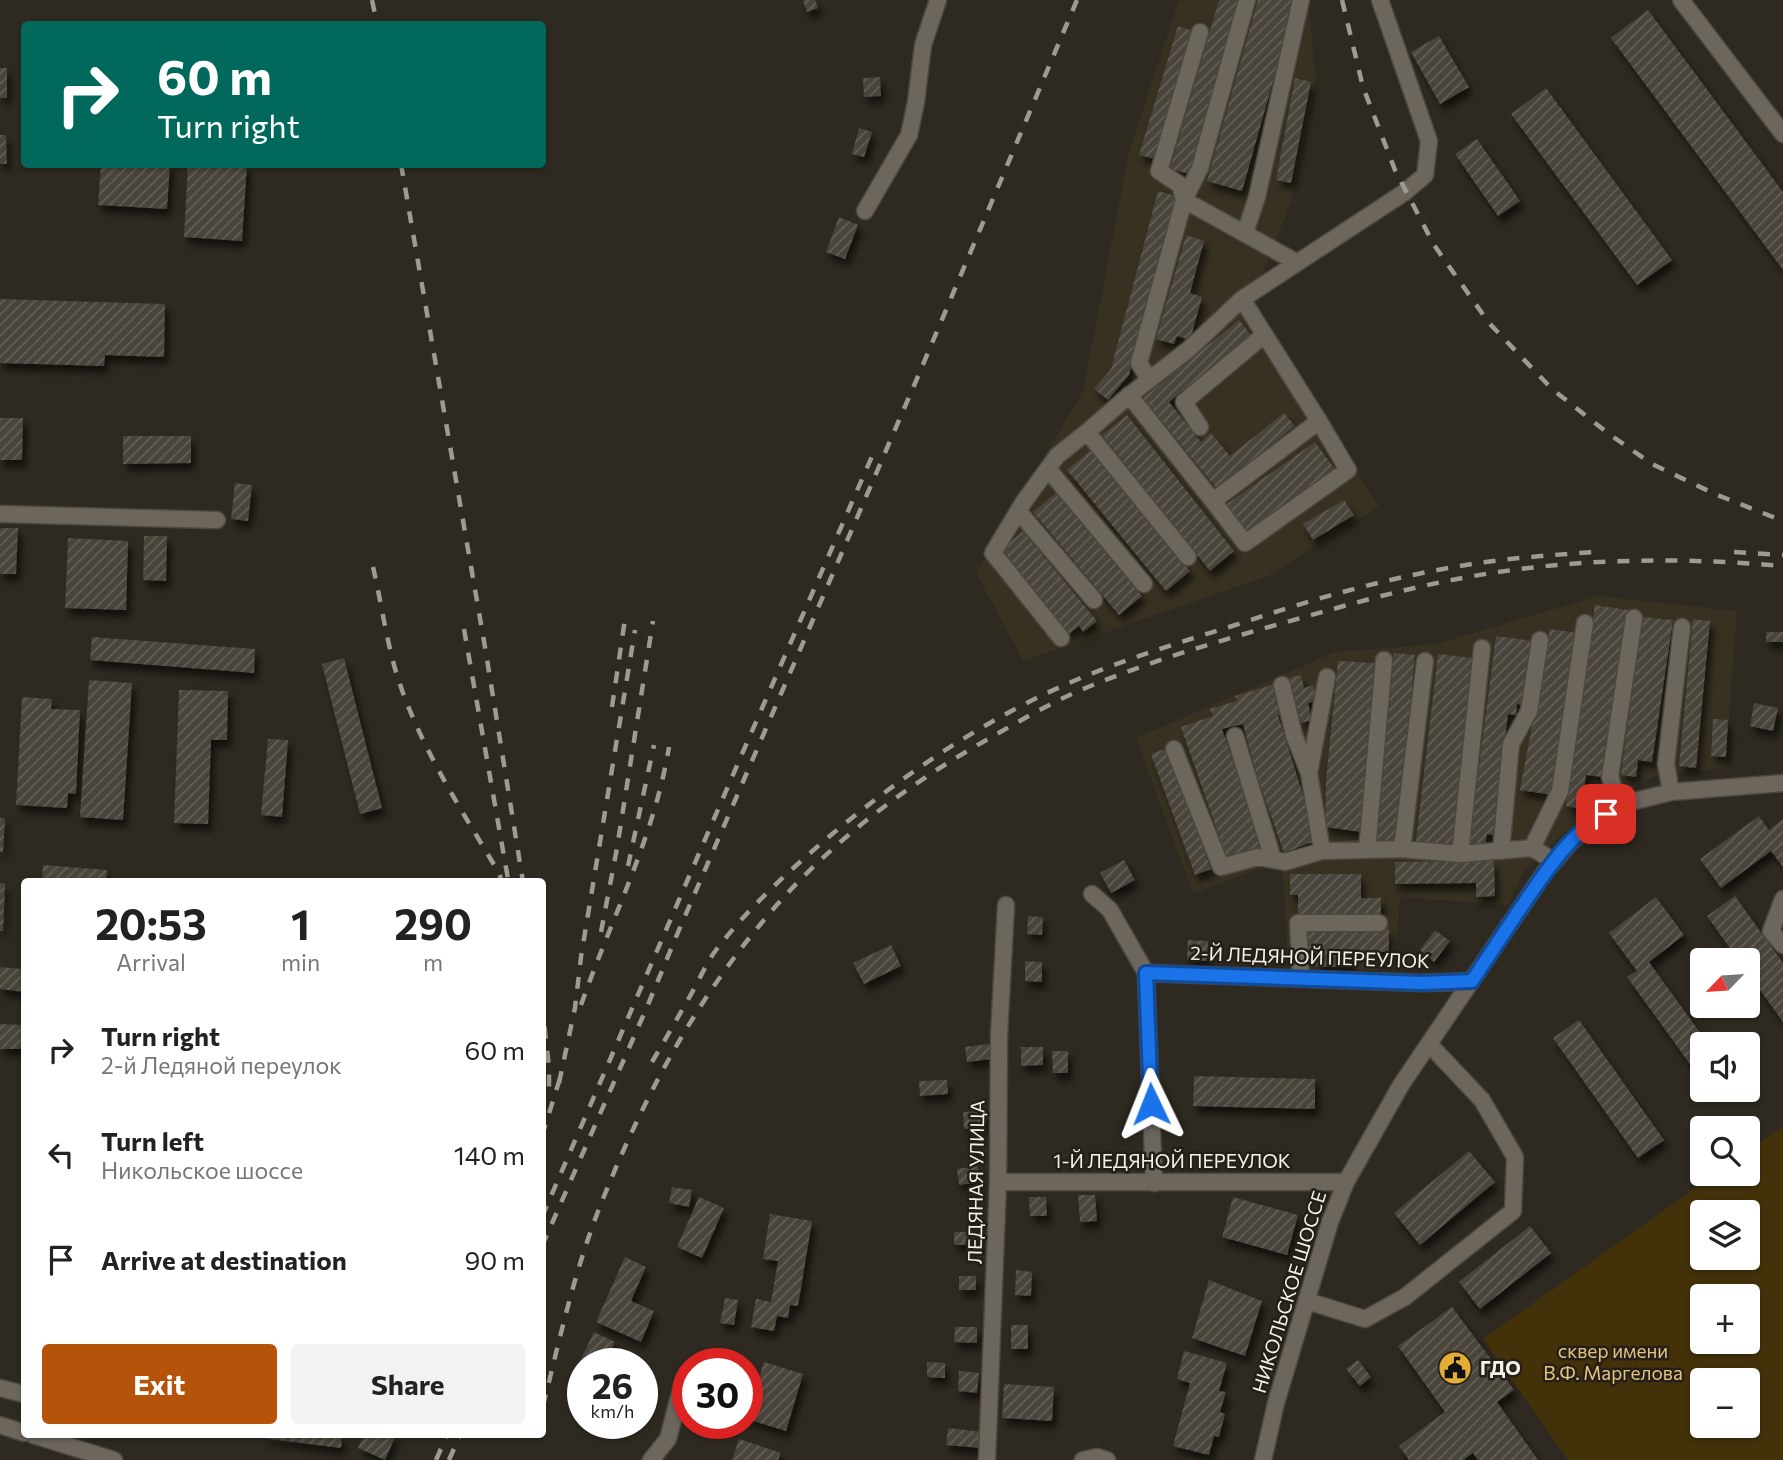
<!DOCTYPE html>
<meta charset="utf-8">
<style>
:root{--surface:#fff;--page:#f2f2f2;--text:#222;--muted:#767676;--accent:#b45309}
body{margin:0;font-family:Commissioner,sans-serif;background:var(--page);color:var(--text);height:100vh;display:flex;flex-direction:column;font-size:26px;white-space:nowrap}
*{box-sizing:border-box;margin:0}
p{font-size:23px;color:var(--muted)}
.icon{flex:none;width:38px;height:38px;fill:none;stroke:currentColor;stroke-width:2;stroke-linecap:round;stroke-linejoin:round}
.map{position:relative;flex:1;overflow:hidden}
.side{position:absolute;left:21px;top:878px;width:525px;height:560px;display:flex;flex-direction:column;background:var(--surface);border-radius:7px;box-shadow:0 2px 5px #0004}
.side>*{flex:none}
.guide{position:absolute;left:21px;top:21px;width:525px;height:147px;border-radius:7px;box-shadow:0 2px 5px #0004;background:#00695c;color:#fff;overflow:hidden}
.needle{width:46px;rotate:245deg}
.tools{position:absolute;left:1690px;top:948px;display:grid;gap:14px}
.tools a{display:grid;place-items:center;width:70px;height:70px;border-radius:7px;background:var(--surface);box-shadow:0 2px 5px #0004;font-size:35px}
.speed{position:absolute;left:567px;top:1348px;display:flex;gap:14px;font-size:35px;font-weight:700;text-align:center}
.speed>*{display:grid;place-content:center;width:91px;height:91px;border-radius:50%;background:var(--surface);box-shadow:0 2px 5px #0004;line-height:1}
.speed small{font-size:18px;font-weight:400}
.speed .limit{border:10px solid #d22;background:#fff;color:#111}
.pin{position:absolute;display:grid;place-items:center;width:60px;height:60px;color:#fff;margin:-30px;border-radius:14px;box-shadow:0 4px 10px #0006}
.me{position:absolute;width:77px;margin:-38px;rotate:358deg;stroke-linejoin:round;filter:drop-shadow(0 0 5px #0008)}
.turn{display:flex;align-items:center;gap:24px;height:147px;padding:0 21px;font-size:32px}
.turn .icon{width:91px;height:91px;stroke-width:2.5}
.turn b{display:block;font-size:49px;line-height:60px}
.eta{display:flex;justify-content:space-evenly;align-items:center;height:119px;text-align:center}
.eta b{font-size:42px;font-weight:700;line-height:49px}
.cta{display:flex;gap:14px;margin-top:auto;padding:14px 21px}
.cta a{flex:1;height:80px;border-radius:7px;background:var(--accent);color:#fff;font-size:28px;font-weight:700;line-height:80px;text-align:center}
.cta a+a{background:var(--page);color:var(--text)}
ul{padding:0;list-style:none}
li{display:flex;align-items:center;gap:21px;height:105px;padding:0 21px}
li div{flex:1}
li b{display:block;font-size:26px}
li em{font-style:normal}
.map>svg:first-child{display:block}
</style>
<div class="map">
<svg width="1783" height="1460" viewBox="0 0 1783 1460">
<defs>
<pattern id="building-hatch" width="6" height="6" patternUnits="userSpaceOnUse" patternTransform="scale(1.75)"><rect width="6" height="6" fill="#49443b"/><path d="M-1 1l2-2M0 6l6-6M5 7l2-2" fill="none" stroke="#645f58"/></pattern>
<filter id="shadow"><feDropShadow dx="4" dy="7" stdDeviation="3.5" flood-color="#0009"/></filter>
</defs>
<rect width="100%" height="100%" fill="#2e2a21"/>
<path fill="#383122" d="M1179,0h129l8,79 -25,124 -41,101 129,202 -111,70 -245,85 -47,-88 107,-182 46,-239z
M1598,596l139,15 -12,157 -70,8 -65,34 -65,58 -17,37 -108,-8 -5,64 -17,9 -89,1 -6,-100 -16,-5 -74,27 -57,-155 199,-86 101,-8z"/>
<path fill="#43310a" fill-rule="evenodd" d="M1783,1126v334h-215l-85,-121 232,-165h33v-23zM1703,1213h45v45h-45zM1703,1297h45v45h-45zM1703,1381h45v45h-45z"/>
<path fill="url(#building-hatch)" filter="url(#shadow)" d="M803,0h12l3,8 -11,4z
M1219,0h21l-51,174 -19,-5z
M1258,0h38l-54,191 -35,-10z
M1648,10l135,182v78l-172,-232z
M1178,26l15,5 -38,128 -16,-4z
M1439,36l30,51 -29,17 -29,-52z
M0,68h7v30h-7z
M880,77l1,19 -17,1 -1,-19z
M1295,78l16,4 -20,101 -15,-3z
M1546,88l126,172 -35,25 -126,-171z
M859,128l13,4 -8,25 -12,-3z
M0,135h6l1,29h-7z
M1477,139l43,62 -22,15 -43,-62z
M101,164h69l-3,45 -69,-4z
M188,164h59l-5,77 -58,-4z
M1158,191l18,5 -47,179 -21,25 -14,-11 17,-20z
M839,217l19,8 -13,34 -19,-7z
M1186,235l18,6 -14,52 12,4 -12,43 -13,-4 -3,8 -18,-5z
M0,299l165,5 -1,53 -59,-2 -1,11 -104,-3z
M1239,320l12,15 -82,67 32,40 10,-9 19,23 54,-43 11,13 -78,63 -74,-91z
M1127,415l107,136 -24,20 -108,-136z
M0,418h23l-1,42h-22z
M123,436h68v27l-68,1z
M1315,442l20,27 -91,65 -20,-28z
M1092,449l98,122 -24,20 -99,-121z
M235,483l17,2 -4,36 -17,-2z
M1056,493l86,103 -23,19 -86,-103z
M1344,500l10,15 -41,25 -10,-16z
M0,528h18l-2,46h-16z
M1023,531l74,90 -14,11 -4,-6 -10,8 -68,-83z
M144,536h23l-1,45 -23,-1z
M68,538l60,3 -2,69 -61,-2z
M1595,605l33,5 -25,167 -17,-2 -5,34 -15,-3z
M1642,617l31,3 -21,142 -14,-2 -2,17 -15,-2z
M1693,619l17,2 -14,147 -17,-2z
M1550,629l27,4 -25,162 -32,-5z
M1766,632h17v10h-17z
M1496,636l37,5 -9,64 -7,-1 -1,11 -8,-1 -15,121 -6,-1 -2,11 -16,-2z
M92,637l163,12 -1,24 -164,-13z
M1394,653l21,2 -17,187 -21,-2z
M1438,654l36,4 -21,188 -37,-5z
M344,658l38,150 -22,6 -38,-150z
M1338,661l36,2 -5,103 -7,66 -37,-5 1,-46z
M1301,675l3,13 9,-3 4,16 -9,2 4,17 -11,3 -12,-45z
M89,680l43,3 -9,137 -43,-3z
M1275,684l7,30 -4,1 39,125 -33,13 -26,-74 -15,-55 -21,5 41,118 -36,12 -46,-132 32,-11 -3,-7 27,-8 -2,-5z
M179,690l49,1 -1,49h-16l-3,84 -34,-1z
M22,697l30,2 -1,10 29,1 -4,84 -8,-1 -1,15 -51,-3z
M1754,703l24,5 -5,23 -23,-5z
M1713,719l15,1 -2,37 -15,-1z
M268,739l20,1 -6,77 -21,-2z
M1167,748l44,121 -16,6 -44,-121z
M1759,816l10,14 14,-11v48l-12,-16 -50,37 -21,-29z
M0,818h5l-2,34h-3z
M1124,860l11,20 -24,13 -11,-20z
M1494,861l1,35 -19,1v-14l-81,1v-22z
M43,865l64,5 -1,12h-64z
M1290,874h71v24h20v16h-83v-19h-8z
M0,883l5,1 -2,47h-3z
M1735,896l48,67v59l-35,-49v-12h-9l-32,-45z
M1656,897l28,38 -35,27 60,83h-6v37l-76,-105 10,-6 -28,-38z
M1028,916l15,1 -1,18 -15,-1z
M1389,929v23h-37v15h-36v-15h-8l-1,-22z
M1435,930l15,11 -16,21 -14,-12z
M1188,940l20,1 -1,20 -20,-2z
M891,945l10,21 -37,18 -11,-21z
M1025,961l17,1v20l-17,-1z
M0,967l24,2v23l-24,-3z
M1579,1020l85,120 -26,18 -85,-120z
M0,1024l23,1v24h-23z
M990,1044l2,15 -25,3 -2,-15z
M1021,1047h22v18l-22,1z
M1052,1051h16v22h-15z
M1194,1076l121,3v30l-122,-3z
M947,1080l1,14 -28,2 -1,-15z
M984,1111l1,17 -21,1 -1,-17z
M1469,1151l26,31 -75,63 -26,-32z
M978,1166l2,16 -21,3 -2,-16z
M672,1187l20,3 -3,17 -20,-4z
M1078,1195h17l2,26 -17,1z
M699,1197l25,11 -22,50 -25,-11z
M1029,1197h17l1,19h-17z
M1233,1197l65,18 -11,40 -65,-18z
M770,1214l42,7 -14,85 -8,-1 -2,13 -11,-2 -3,15 -23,-4 5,-28 15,3 7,-41 -15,-2z
M1530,1226l21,27 -71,56 -21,-27z
M954,1232h22v13h-22z
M625,1257l21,10 -15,34 23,10 -13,31 -45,-20z
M1016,1270l16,2 -1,24 -16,-1z
M959,1276h17v14h-17z
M1209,1280l53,21 -17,55 -53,-18z
M725,1298l13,2 -4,25 -14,-2z
M1452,1307l62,83 -17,12 41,58h-60l-5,-7 -10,7h-54l-10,-14 46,-34 -47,-66z
M1011,1325h17v24h-17z
M955,1327h22v16l-23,-1z
M594,1332l21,10 -10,21h-22v25l-13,-6z
M1184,1351l43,12 -8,28 7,1 -6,20 5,2 -6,23 -5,-1 -5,19 -36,-9 17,-63 -13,-4z
M1358,1360l13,17 -11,9 -14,-17z
M764,1362l39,12 -17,57 -39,-12z
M927,1362l18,1v15l-18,-1z
M959,1371l20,2 -2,20 -19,-2z
M1004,1384l50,3 -2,34 -50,-3z
M948,1428l35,4 -2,16 -35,-3z
M263,1435h79l-1,13 -78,-10z
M364,1435h32l-11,25 -27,-12z
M739,1439l42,14 -3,7h-46z"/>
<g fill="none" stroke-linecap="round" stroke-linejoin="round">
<defs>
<path id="minor" d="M1681,0l102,134
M1184,200l16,-32 47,-168
M1184,200l-4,-15 -21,-14 41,-139
M865,211l44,-76 7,-33 7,-57 15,-45
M1245,233l12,-36 44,-197
M1149,379l-10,-16 45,-163 112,62
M1129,395l84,106 106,-80 -77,-122
M1200,427l-16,-25 80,-67
M1087,432l101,125
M1048,469l96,115
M1213,501l32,42 103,-73 -29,-49
M1019,512l75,88
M0,514l217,6
M1061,638l-68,-85 30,-50 34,-47 30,-24 39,-34 63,-49 53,-50 163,-107 20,-17 4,-34 -49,-141
M1282,685l12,50 15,38
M1235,736l38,123
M1174,749l47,118 37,-10 27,5 37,-11 80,-2 58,5 72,-6 22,13
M1671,792l-5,-28 16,-137
M1620,807l-10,-30 24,-159
M1532,848l28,-57 25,-168
M1402,849l23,-188
M1367,850l17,-190
M1322,851l-13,-78 18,-96
M1501,851l10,-107 18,-33 11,-71
M1460,854l22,-206
M1092,894l18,16 36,63
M1783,899l-12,32 12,14
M1301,979l-3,-56h81
M998,1182h348
M1154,1183l-8,-210 276,10 50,-2
M1307,1301l58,18 40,-22 108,-86 2,-54 -33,-57 -53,-56
M0,1388l24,6
M0,1425l24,8
M33,1435l81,25
M651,1460l17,-21 13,-50
M987,1460l11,-278 1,-147 7,-130
M1083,1460l14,-3 10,3
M1263,1460l13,-57 54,-181 16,-40 55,-97 144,-213 24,-28 23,-22 35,-19 44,-11 112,-9"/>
</defs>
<use href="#minor" stroke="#4c4840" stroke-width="19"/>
<use href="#minor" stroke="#6c665d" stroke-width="16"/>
<path stroke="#9e9a94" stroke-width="4.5" stroke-dasharray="12 12" stroke-linecap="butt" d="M372,0l5,24
M1342,0l21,87 32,83 39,75 55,78 63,66 57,45 43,30 63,30 68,27
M401,164l84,483 38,235
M1734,552l49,3
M373,567c8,34 13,71 23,105 22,72 65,137 103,201l3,9
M464,629l44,250
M612,707l13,-88
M628,866l26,-121
M601,932l16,-84 36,-227
M542,1003l7,64v28
M581,1005c30,-86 73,-167 88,-258
M652,1062c14,-24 28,-48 42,-73 7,-13 13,-27 22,-39 33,-43 74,-80 115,-115 78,-65 163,-122 257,-160 52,-21 106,-37 160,-54 71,-24 144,-44 218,-56 42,-7 86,-10 129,-13
M559,1083l16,-75 6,-51 54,-327
M542,1136l19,-61
M542,1217l200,-463 131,-300
M542,1246l105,-239 29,-70 240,-556 161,-381
M543,1406c16,-64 30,-129 54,-192 40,-103 91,-202 162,-288 62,-77 145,-140 231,-188 33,-19 67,-39 103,-53 61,-25 126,-44 190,-62 61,-17 122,-35 185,-46 105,-19 210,-20 315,-11
M436,1460l11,-25
M449,1460l11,-25"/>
</g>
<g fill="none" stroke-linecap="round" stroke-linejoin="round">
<defs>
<path id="route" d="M1151,1104l-5,-131 277,10 49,-2c16,-24 32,-48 48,-72 24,-34 48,-75 86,-95"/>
</defs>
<use href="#route" stroke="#114b97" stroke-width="18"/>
<use href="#route" stroke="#1a73e8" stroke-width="12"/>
</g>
<defs>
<symbol id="civic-disc" viewBox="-11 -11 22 22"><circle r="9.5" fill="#e4ae35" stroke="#242018"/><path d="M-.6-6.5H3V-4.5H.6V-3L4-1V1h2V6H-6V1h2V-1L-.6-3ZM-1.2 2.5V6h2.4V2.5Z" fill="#111"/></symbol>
</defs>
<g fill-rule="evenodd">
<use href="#civic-disc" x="1436" y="1349" width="38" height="38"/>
</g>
<g text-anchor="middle" stroke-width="5" stroke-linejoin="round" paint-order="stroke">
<g font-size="19" fill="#f5f2ed" stroke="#242018">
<text transform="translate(1310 957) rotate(2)" y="7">2-Й ЛЕДЯНОЙ ПЕРЕУЛОК</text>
<text x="1172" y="1168">1-Й ЛЕДЯНОЙ ПЕРЕУЛОК</text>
<text transform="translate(976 1182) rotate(-89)" y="7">ЛЕДЯНАЯ УЛИЦА</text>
<text transform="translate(1289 1292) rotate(-73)" y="7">НИКОЛЬСКОЕ ШОССЕ</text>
</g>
<g font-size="19" fill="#e4c382" stroke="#242018">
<text x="1613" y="1358">сквер имени<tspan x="1613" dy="22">В.Ф. Маргелова</tspan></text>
</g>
<g font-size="19" font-weight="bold" fill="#f5f2ed" stroke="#242018" text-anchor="start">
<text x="1480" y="1375">ГДО</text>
</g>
</g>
</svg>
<div class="tools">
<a><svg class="needle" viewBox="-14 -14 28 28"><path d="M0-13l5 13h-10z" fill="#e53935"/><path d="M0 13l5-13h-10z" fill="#767676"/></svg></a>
<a><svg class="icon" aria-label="sound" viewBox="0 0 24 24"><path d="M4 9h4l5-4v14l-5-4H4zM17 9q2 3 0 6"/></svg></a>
<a><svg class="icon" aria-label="search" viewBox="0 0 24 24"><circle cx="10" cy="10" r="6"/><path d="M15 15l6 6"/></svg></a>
<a><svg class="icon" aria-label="layers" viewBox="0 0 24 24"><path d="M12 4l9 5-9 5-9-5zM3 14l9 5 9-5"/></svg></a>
<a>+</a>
<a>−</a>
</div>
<div class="speed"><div>26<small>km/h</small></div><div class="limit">30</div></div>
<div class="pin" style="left:1606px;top:814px;background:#d93025"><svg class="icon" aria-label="arrive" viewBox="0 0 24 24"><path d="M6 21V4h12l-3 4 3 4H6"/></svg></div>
<svg class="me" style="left:1151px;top:1104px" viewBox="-20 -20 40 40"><path d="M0-17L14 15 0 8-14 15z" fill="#1a73e8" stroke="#fff" stroke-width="4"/></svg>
<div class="guide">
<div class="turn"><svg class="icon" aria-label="right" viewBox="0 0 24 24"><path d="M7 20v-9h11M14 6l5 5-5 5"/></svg><div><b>60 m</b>Turn right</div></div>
</div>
<section class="side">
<div class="eta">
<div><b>20:53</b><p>Arrival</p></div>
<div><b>1</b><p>min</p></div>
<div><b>290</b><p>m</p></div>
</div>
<ul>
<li><svg class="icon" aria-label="right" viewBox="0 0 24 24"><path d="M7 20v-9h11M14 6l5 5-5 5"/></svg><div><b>Turn right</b><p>2-й Ледяной переулок</p></div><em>60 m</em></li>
<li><svg class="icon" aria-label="left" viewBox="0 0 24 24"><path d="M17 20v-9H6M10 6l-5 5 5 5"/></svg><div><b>Turn left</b><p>Никольское шоссе</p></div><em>140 m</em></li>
<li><svg class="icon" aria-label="arrive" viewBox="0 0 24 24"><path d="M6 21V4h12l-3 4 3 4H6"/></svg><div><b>Arrive at destination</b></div><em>90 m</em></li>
</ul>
<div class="cta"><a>Exit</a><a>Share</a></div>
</section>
</div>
